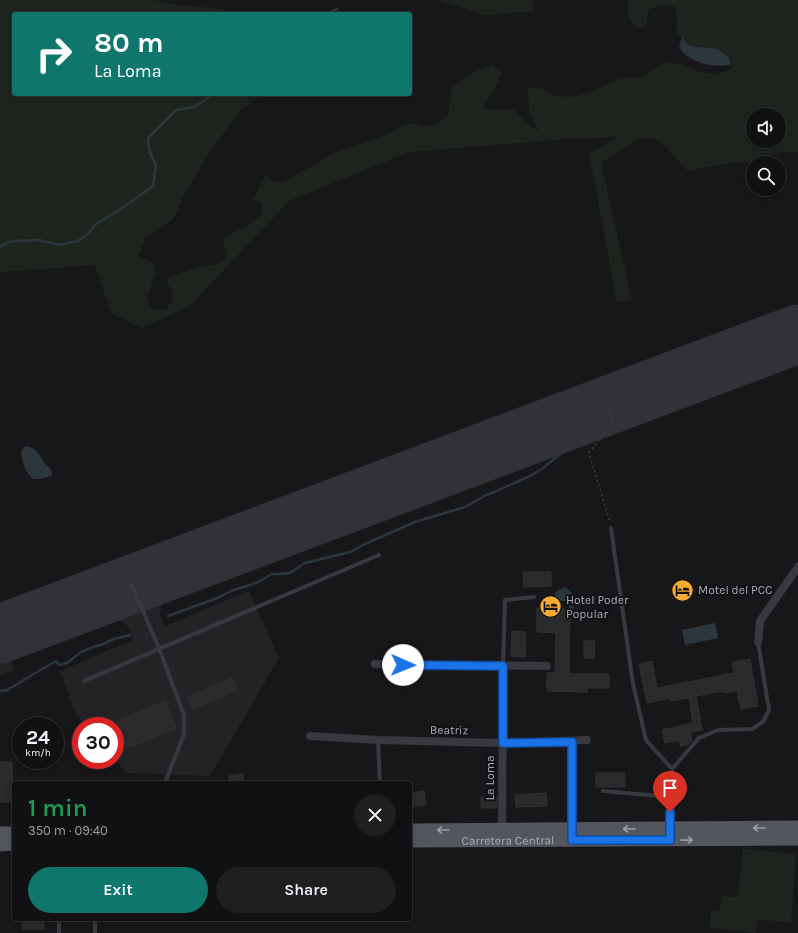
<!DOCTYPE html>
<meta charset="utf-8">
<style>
:root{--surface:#111113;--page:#1e1f21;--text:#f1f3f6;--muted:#9c9da0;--line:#303133;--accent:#0f766e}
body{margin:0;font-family:Karla,sans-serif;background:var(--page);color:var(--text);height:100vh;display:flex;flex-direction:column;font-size:15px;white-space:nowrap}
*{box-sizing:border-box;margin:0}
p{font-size:13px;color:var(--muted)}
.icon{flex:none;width:22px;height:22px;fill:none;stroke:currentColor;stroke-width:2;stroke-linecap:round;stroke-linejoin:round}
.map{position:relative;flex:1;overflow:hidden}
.drawer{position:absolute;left:12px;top:781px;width:400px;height:140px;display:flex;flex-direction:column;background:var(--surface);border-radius:4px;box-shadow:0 2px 6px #0003,0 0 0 1px var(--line)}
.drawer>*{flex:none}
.banner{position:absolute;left:12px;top:12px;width:400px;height:84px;border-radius:4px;box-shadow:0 2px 6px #0003,0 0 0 1px var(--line);background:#0f766e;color:#fff;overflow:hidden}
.fabs{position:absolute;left:746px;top:108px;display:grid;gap:8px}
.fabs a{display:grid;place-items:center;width:40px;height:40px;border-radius:50%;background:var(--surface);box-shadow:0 2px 6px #0003,0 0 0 1px var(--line);font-size:20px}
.speed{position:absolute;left:12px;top:717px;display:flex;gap:8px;font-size:20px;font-weight:700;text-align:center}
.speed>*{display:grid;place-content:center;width:52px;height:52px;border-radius:50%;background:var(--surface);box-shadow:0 2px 6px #0003,0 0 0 1px var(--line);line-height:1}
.speed small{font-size:10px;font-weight:400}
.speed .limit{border:6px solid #d22;background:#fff;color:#111}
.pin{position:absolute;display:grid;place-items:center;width:34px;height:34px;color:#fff;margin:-41px -17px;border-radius:50% 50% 50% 0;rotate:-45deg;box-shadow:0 0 4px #0007}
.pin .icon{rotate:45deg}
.me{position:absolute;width:44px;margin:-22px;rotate:91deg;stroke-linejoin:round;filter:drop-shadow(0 0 3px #0008)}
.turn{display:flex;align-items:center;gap:14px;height:84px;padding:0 16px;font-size:18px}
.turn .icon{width:52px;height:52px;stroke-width:2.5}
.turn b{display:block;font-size:28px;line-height:34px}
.round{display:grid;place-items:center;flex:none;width:42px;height:42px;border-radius:21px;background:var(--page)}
.head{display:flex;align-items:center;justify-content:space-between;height:68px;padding:0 16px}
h1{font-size:24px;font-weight:600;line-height:30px;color:#1e9e55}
.cta{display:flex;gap:8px;margin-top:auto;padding:8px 16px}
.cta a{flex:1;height:46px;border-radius:24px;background:var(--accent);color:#fff;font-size:16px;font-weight:600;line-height:46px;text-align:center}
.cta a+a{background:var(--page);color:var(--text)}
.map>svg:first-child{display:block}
</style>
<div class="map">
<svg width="798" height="933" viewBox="0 0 798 933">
<rect width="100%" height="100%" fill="#171719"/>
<path fill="#232326" d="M798,314v38l-635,242 -3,21 5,11 84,-35 30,67 -69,118 -83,-3 -12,-13v-34h-29l-10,-11 -16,-44 73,-31 -4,-13 -17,-12 -103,36 5,19 -14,6v-54z"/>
<path fill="#1c241d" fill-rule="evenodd" d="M0,0h154l19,4 47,5 15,5h-221v80h250l-23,15 -33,46 -24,39 -8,21 -5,6 -10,5 -17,14 -6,17 9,3 7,4 2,9 -9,24 3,9 6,4 10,-1 6,-8 1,-9 -6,-9v-5l33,-11 17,-3 8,-5 2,-7 -4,-11 3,-5 23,-11 14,-12 -1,-9 -9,-5 13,-24 7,7h9l11,-5 41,-24 45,-15 25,-13 8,-2 10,4 16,-3 10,-9 4,-27c14,-11 24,-18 40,-23l10,7c-5,13 -13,24 -19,37h31l10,12 15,11 -10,-21 -1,-24 15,2 12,7 17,1 18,-5 30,-13 23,-3 22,-14 19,3 14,6 17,4 17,-6 -1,-10 -14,-10 -27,-3 -13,-13 -1,-26 -16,-2 -12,5 -2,17 -8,2c-10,-10 -13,-15 -9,-29h169v152l-20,1 -15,7 -46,5 -29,6 -29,-31 -18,-2 -40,25 31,138 -15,1 -28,-149 30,-16 -51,2 -159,13 -120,49 -99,105 -48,22 -31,-15 -16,-48 -95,7zM753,115h26v26h-26z
M436,0h95l3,3 -1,10 -13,-1 -35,3z
M743,849l53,5 -5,69 -33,-4 -2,14 -46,-5 1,-17 9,-1 1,-14 17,1z"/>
<path fill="#2c373d" d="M682,38l8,8 27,3 12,8 2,8c-17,3 -44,-2 -52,-19z
M25,446c16,2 15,16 26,23l1,6c-6,4 -13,4 -19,4 -10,-11 -10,-15 -12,-28z
M566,587l8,9v11l-1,3h-3l-3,-9h-8l-3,-3 -1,-5c3,-4 7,-3 11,-6z
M715,623l3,15 -33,7 -3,-15z"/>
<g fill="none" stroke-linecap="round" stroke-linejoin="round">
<path stroke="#2c373d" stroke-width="2.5" d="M326,14l11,-5
M0,246l12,-5 27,-1 20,5 19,-4 10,-7 8,-10 22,-13 35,-25 3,-20 -7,-16 -1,-12 28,-28 18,-3 20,-13
M168,616l52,-19 11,-6 25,-8 16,-9h7l11,-1 15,-10 45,-11 15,-8 50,-22 50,-15 21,-12 6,-2 36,-16 14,-8 28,-23 15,-2 13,-11
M0,691l7,-1 49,-29 3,4 8,-2 14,-11 12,-5 8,-2 13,-6 16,-4"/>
<path stroke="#303236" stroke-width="59" d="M0,634l798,-300"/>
</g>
<path fill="#2a2a2d" stroke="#313135" d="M523,572h28v14l-27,1z
M537,608l28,1v5l5,1 -1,59h40v14h-22v4l-40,-1v-18h8l1,-40 -19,-1z
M512,631l14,1 -1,25 -14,-1z
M584,641h11l-1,17h-10z
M750,659l8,47 -17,3 -4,-18 -13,2 -1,-2 -27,5 6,34 -12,2 2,8 -3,4 -8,2 -2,-6 -14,3 -3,-13 31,-7 -4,-25 -19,3v-3l-23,5 -8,-39 13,-3 5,27 77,-15 -2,-11z
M232,678l5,12 -44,19 -5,-12z
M165,701l11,27 -49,20 -11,-26z
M0,762h12l1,40h-13z
M596,773h29v14h-29z
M243,774l1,9h-14l-1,-7z
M424,791l2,14 -16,2v-14z
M546,793l1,13 -31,1 -1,-12z
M481,797h16v11h-16z
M22,919h22v10h-22z"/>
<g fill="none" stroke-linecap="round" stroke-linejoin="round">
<path stroke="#3d4045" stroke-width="1.5" stroke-dasharray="2 3" stroke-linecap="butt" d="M608,405l5,17 -24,31 21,69"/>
<path stroke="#37393e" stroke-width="4" d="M611,528l22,156 13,56 26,29
M131,584l28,64 25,67v19l-19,49
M503,665l2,-65 29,-3
M84,681l295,-126
M378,740l2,43
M603,791l68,6 1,-28 27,-31 19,-8 34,-1 11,-7 6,-12 -11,-68
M59,919v14
M95,919v14
M95,921l8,-2"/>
<path stroke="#37393e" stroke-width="8" d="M758,642l2,-21 38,-54
M375,664l172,2
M310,736l68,4 125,3 84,-3
M572,742v91
M670,831l1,-34
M502,834l1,-168"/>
<g stroke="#53565d" stroke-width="13">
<path d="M410,830l388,-3"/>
<path d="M0,833h14"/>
<path id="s1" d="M410,841l388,-2"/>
<path d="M0,845l14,-1"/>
</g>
</g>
<defs><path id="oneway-shaft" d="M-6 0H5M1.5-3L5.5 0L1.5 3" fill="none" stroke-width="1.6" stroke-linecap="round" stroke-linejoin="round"/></defs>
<g stroke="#979ca7">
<use href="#oneway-shaft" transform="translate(759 828) rotate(180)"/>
<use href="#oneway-shaft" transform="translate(629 829) rotate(180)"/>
<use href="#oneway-shaft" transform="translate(443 830) rotate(180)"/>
<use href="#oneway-shaft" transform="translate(687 840) rotate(-1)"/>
</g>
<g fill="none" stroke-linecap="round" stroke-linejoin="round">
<defs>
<path id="route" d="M403,665l100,1v77l69,-1v98h98v-28"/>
</defs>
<use href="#route" stroke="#114b97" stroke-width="10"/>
<use href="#route" stroke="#1a73e8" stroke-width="7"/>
</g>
<defs>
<symbol id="hotel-disc" viewBox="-11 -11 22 22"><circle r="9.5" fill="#f7a930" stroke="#121214"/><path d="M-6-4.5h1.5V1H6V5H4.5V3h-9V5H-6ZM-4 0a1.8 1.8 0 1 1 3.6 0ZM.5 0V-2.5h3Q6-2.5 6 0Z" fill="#111"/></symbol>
</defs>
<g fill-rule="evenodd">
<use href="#hotel-disc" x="670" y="578" width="25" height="25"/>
<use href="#hotel-disc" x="538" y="594" width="25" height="25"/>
</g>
<g text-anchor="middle" stroke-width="4" stroke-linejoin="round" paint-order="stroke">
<g font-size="12" fill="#a8aeb9" stroke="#121214" text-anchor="start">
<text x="698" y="594">Motel del PCC</text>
<text x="566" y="604">Hotel Poder<tspan x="566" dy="14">Popular</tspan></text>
</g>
<g font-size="12" fill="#a8aeb9" stroke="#121214">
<text transform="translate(449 730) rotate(1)" y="4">Beatriz</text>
<text transform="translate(490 778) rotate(-90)" y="4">La Loma</text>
<text dy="4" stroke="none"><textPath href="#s1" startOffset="98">Carretera Central</textPath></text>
</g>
</g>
</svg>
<div class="fabs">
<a><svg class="icon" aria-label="sound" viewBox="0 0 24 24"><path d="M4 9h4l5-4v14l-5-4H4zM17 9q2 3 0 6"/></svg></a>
<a><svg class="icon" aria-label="search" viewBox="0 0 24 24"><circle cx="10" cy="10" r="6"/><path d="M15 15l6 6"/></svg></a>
</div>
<div class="speed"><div>24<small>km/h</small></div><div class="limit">30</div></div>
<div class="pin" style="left:670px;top:812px;background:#d93025"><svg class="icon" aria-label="arrive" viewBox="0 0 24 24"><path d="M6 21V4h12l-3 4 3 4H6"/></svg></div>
<svg class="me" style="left:403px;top:665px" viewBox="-20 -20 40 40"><circle r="19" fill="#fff"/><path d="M0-13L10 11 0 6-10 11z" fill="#1a73e8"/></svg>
<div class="banner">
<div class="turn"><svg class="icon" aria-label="right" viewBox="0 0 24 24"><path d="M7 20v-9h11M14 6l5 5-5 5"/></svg><div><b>80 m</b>La Loma</div></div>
</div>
<section class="drawer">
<div class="head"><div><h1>1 min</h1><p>350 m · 09:40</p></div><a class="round"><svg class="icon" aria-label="close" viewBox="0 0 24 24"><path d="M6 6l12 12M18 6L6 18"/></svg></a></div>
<div class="cta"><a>Exit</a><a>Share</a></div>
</section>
</div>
